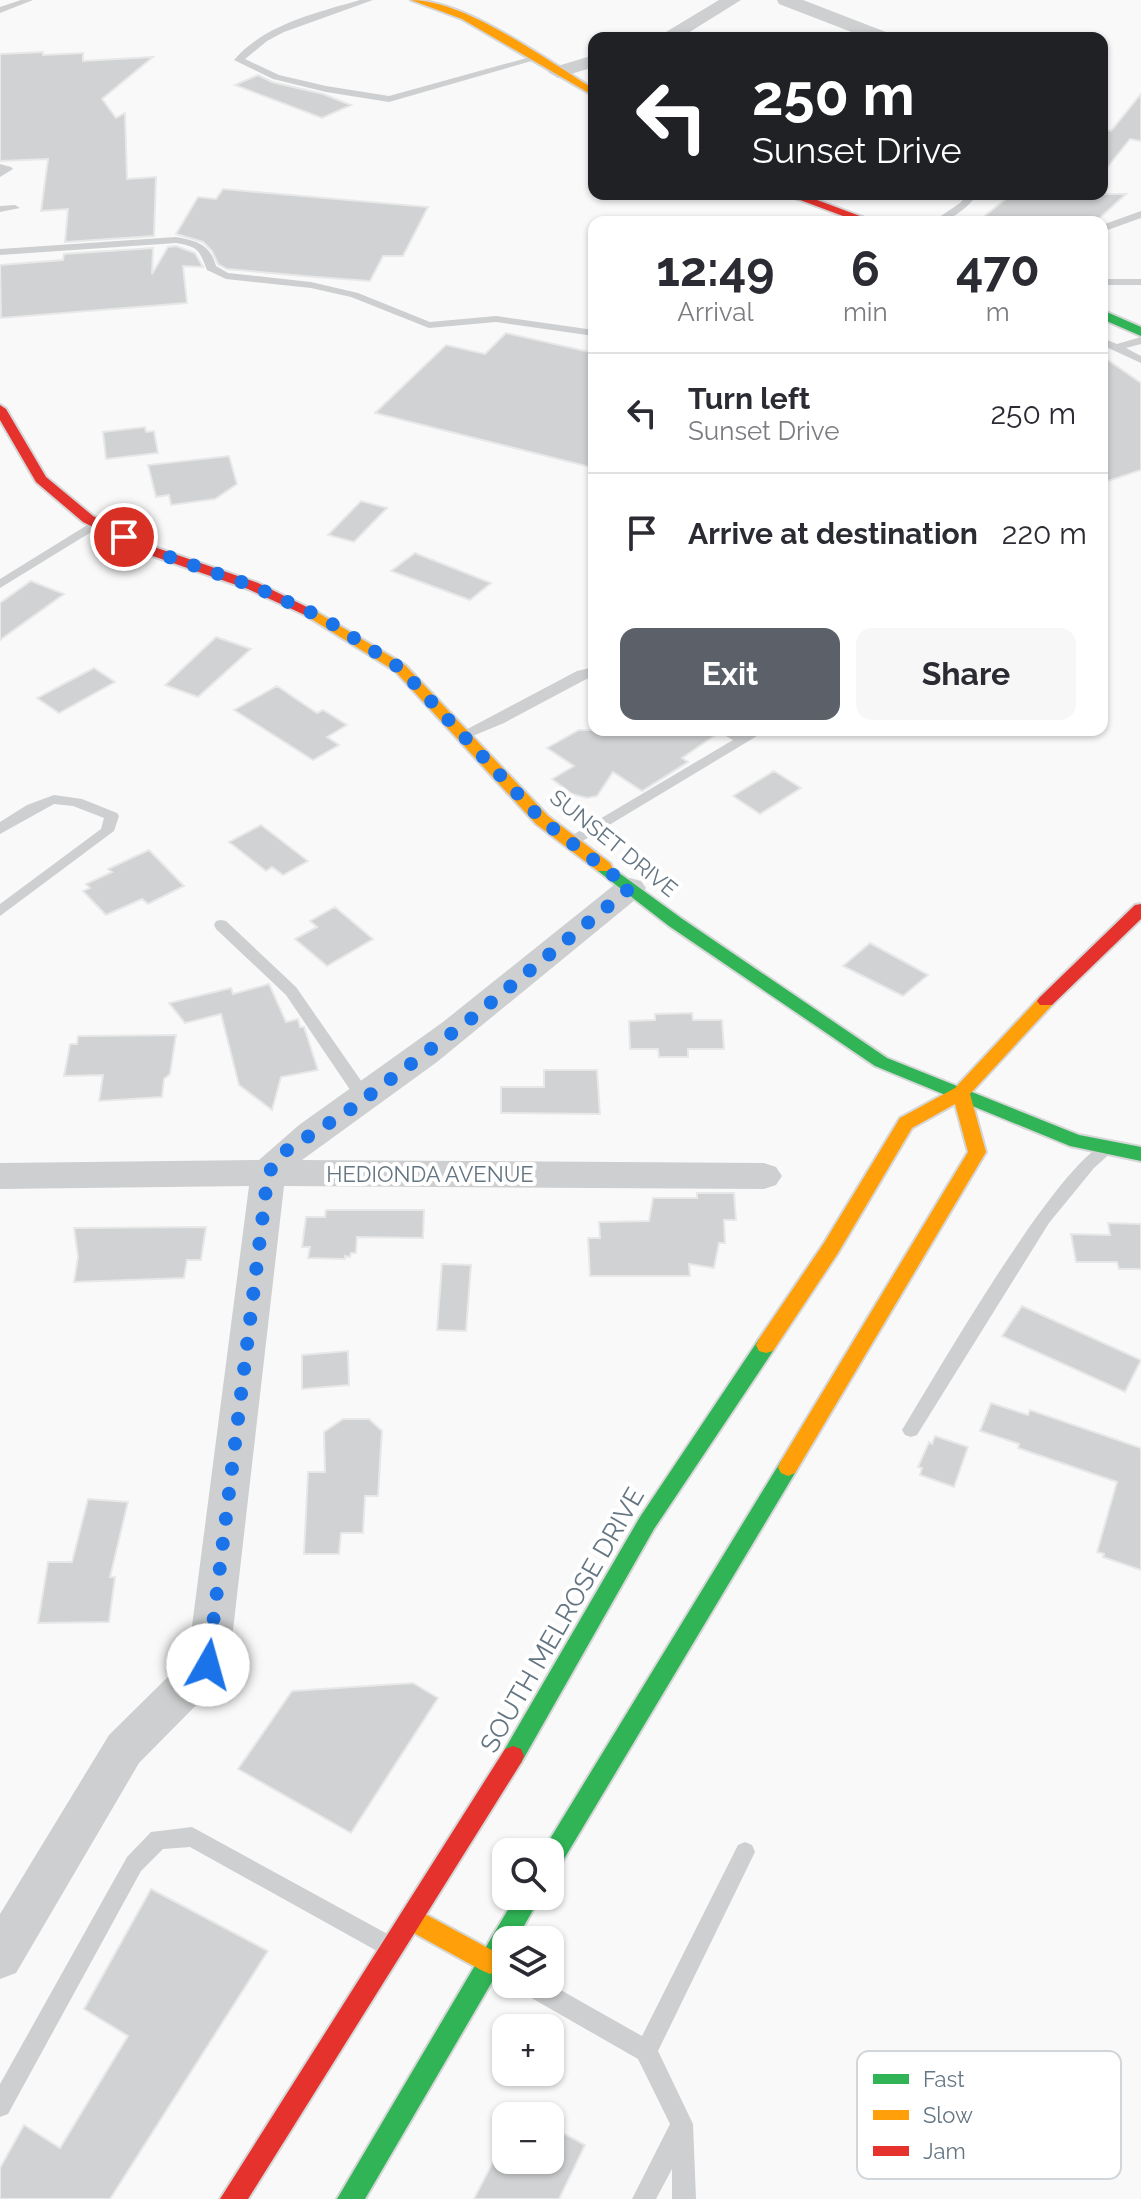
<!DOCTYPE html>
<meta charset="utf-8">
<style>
:root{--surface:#fff;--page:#f7f7f7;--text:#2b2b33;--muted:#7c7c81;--line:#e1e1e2;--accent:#5c6169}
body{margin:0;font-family:Raleway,sans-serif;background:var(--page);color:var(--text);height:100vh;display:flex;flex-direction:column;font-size:30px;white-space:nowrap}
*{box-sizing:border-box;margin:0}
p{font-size:26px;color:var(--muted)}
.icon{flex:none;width:44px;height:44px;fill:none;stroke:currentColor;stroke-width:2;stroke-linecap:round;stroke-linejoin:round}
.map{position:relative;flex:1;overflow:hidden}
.side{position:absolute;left:588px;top:216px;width:520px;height:520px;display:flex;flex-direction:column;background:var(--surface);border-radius:16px;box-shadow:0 2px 6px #0004}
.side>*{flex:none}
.guide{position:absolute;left:588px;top:32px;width:520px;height:168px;border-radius:16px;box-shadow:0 2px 6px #0004;background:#202124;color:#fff;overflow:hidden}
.fabs{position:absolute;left:492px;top:1838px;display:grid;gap:16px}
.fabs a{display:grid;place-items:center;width:72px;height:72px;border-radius:16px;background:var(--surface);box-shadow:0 2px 6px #0004;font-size:40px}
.pin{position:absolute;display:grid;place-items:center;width:68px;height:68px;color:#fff;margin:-34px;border:4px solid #fff;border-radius:50%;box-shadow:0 2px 8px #0007}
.me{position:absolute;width:88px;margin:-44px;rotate:7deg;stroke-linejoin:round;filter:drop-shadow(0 0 6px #0008)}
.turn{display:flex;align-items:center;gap:28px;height:168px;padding:0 32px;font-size:36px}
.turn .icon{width:104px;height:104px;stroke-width:2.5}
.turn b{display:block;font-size:56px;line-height:68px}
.eta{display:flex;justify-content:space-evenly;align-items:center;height:136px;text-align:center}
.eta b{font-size:48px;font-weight:700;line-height:56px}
.action{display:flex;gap:16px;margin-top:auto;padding:16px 32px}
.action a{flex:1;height:92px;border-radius:16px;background:var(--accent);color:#fff;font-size:32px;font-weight:700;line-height:92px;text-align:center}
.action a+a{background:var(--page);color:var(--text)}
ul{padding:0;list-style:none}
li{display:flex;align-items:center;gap:24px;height:120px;padding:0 32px;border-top:2px solid var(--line)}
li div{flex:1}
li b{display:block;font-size:30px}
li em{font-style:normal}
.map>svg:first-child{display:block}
</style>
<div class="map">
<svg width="1141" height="2199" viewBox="0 0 1141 2199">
<rect width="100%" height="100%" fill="#f9f9f9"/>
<path fill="#d0d2d3" stroke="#e8e8e8" stroke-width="2" d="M43,52v3l40,-2v8l70,-4 -51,42 14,19 9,-5 2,66 29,-2 -2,59 -89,6 3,-33 -27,2 7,-52 -48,2v-107z
M258,75l14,7 51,12 28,11 -29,13 -87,-33z
M1141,94v47l-11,-2 -28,35v-45l9,2z
M223,189l205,18 -25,49h-20l-13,25 -54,-4 -89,-8 -9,-5 -6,-13 -9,-9 -27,-8 22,-37 18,2z
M1012,194h114l-31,28h-118z
M176,246l19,7 8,14 -20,-1 4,37 -186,15 -1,-53 63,-5 1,-6 89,-6 -1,26 16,-27z
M506,333l88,20v115l-219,-55 71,-68 39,9z
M1102,356l39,27v87l-39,13z
M145,427l1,5 8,-1 4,22 -52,6 -3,-27z
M229,456l8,28 -22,15 -44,6 -2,-10 -13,2 -8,-32z
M361,501l26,7 -33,34 -26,-7z
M415,553l76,30 -21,17 -79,-29z
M31,581l33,13 -64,46v-37z
M216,637l35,12 -53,48 -33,-12z
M94,668l21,14 -56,31 -22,-15z
M277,686l40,27 6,-3 24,15 -20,12 12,8 -26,15 -79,-50z
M579,730h133l5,4 -35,24 6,4 -46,29 -29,-19 -16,24 -10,2 -15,-4 -20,-15 22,-13 -27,-18z
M774,771l27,17 -41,26 -27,-18z
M261,825l47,36 -25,14 -11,-8 -6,4 -37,-29z
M149,850l35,36 -36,18 -6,-5 -36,16 -23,-24 7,-3 -4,-4 26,-12 -4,-3z
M335,907l38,32 -46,27 -32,-27 22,-12 -7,-6z
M870,943l31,17 27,15 -25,21 -60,-30z
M269,984l17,38 12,-3 2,8h4l14,43 -37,7 -9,33 -33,-25 -18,-71 -36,9 -16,-20 62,-15 2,6z
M692,1013l1,7h29l2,29h-36v8h-29l-1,-8h-28l-1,-28 26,-1v-6z
M176,1035l-6,39 -6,5 -2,18 -63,4 4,-26 -39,1 6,-32h7l1,-8z
M544,1070h53l3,44 -99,-1v-26h43z
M697,1193h37l2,27h-12l1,23h-6l-5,25 -25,-4 1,12h-100l-2,-38h12l-1,-16 50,-1 4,-23h44z
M326,1210h98l-1,28 -66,-1 -1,16h-5l-1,4 -5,-1v3l-37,-1 2,-11h-8l4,-30h19z
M1108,1223l33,1v45h-22l-2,-7h-41l-5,-28 39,1z
M206,1227l-5,33h-14l-3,18 -110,4 4,-25 -4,-29z
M442,1264l29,1 -5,66 -29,-1z
M1022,1306l119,54 -16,32 -123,-56z
M348,1351l1,34 -47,4v-34z
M991,1403l37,12 2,-5 111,38v122l-38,-13 1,-3 -7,-2 20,-70 -99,-34 1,-4 -39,-13z
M343,1419h26l13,12 -4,65h-13l-2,37h-22l-2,21h-35l4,-82h17l-1,-40z
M935,1436l33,11 -14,40 -34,-12 2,-7 -4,-1 11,-25 3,2z
M88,1499l40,3 -18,75h5l-6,45 -71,1 10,-61h24z
M413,1683l25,15 -87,135 -113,-64 54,-78z
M151,1889l117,62 -158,248h-110v-31l24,-43 36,23 68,-112 -44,-27z
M550,2126l35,19 -26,54h-85l20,-39h56z"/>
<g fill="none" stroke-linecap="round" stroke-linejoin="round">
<defs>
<path id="fast" d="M1102,310l39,17v9l-39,-17z
M604,862l77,56 206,140 192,77 62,12v14l-71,-15 -195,-80 -206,-140 -71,-55 -2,-4 2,-4z
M766,1337l7,2 3,6 -3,6 -119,178 -133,234 -8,3 -8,-3 -3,-7 3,-7 135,-232 119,-178z
M788,1458l7,3 3,6 -3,6 -237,396 -8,3v-20h-8l239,-391z
M516,1896h25l-25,44h-10v18l-141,241h-28z"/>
<path id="slow" d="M411,0c55,0 135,60 183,89v7l-132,-77z
M310,608l95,57 143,151 62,47 2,4 -2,4h-12l-62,-47 -141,-153 -90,-56 -2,-3z
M1046,995l6,2 3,4 -3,4 -82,89 16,58 -191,321 -7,3 -7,-3 -3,-6 3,-6 187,-309 -13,-48 -43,24 -74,125 -65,98 -7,2 -7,-2 -3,-6 3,-6 65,-96 76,-125 55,-30 85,-91z
M412,1907l87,47 3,8 -3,8 -9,4 -9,-4 -78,-43 -3,-8 3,-8z"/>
<path id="jam" d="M784,194h17l75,28h-17z
M0,405l6,4 40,68 47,39 64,32 101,35 59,29 -7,4 -5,-1 -57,-26 -101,-35 -64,-32 -47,-40 -36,-62z
M1141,904v15l-89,86h-12l-3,-4 3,-4 95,-92z
M513,1746l8,3 3,7 -3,7 -273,436h-28l285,-450z"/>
</defs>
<use href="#fast" stroke="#d5d6d7" stroke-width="4"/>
<use href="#slow" stroke="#d5d6d7" stroke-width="4"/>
<use href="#jam" stroke="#d5d6d7" stroke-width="4"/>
<path fill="#cecfd0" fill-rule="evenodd" d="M21,0h12l-33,13v-6z
M360,0h13l-89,32 -17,9 -22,18 34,16 47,11 63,10 145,-40 8,2 -153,44 -63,-10 -53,-13 -39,-19c31,-36 82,-47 126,-60z
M0,164l11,3 2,2 -13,8z
M968,194h10c-12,15 -27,28 -46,28l28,-19z
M0,206l15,-1 5,3 -20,4z
M1141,211v7l-39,14v-7z
M176,237c21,4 34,7 40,29l12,7 83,9 47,11 72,29 66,-6 98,14v6l-98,-14 -67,6 -78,-31 -40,-9 -85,-9 -19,-9c-8,-20 -8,-23 -31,-27l-176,12v-6z
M1102,279h39v6h-39z
M1141,337v7l-15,4 15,8v7l-39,-18v-7l15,6z
M97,519l6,4 -2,3 -101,62v-9z
M594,667v8l-90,48 -36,15 -5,1 -7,-4 121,-64z
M715,730h18l10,5 7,-5h17l-191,115h-10l-2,-3 2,-3 167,-99z
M54,795l28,4 35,14 2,3 -5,15 -114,85v-12l101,-75 3,-11 -31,-12 -19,-2 -54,30v-12l27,-17z
M221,920l5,1 70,66 75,108 2,4 -2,4h-12l-73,-108 -70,-66 -2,-4 2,-4z
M1107,1143l6,2 2,4 -21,19 -45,55 -132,212 -6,2 -6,-2 -3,-5 3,-5c32,-52 155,-267 202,-282z
M192,1827l201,110 3,7 -3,7 -8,3 -8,-3 -187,-104 -27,2 -22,22 -133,243 -8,3v-33l127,-227 24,-25z
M745,1842l7,3 3,7 -97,199 35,73 3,75h-24v-30l-16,30h-24l38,-75 -32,-65 -117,-67 -3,-8h32l92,52 96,-191z"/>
<path fill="#cecfd0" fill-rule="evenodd" d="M719,0h22l-61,38h-24z
M777,0h26l88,34 3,4h-27l-88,-34z
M594,55v12l-36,11 -10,-6 3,-4z
M630,878l11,3 5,7 -5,7 -204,167 -135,98 462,3 12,4 6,9 -6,9 -12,4 -480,-3 -55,479 -6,13 -84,85 -123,210 -16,6v-65l109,-179 79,-78 61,-471 -249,3v-26l259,-3 40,-35 144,-103 176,-141z"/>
<use href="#fast" fill="#30b455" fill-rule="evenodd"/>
<use href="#slow" fill="#ff9f0a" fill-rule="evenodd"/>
<use href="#jam" fill="#e5322d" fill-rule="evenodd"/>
</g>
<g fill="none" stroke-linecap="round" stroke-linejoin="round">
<path stroke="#1a73e8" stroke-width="14" stroke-dasharray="0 25.2" d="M124,537l28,14 101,35 70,32 77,50 142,152 88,68 -158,130 -121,91 -64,41 -19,23 -60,492"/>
</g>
<g text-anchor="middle" stroke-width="8" stroke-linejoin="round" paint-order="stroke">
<g font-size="22" fill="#657683" stroke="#fff">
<text transform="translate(614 843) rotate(39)" y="8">SUNSET DRIVE</text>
<text x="430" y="1182">HEDIONDA AVENUE</text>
</g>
<g font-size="26" fill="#657683" stroke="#fff">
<text transform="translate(562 1620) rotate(-60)" y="9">SOUTH MELROSE DRIVE</text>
</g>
</g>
<rect x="857" y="2051" width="264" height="128" rx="12" fill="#fff" stroke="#d1d6da" stroke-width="2"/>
<rect x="873" y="2074" width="36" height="10" fill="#30b455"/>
<rect x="873" y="2110" width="36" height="10" fill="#ff9f0a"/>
<rect x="873" y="2146" width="36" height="10" fill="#e5322d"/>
<g font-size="22" fill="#657683">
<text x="923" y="2087">Fast</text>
<text x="923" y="2123">Slow</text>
<text x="923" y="2159">Jam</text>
</g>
</svg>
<div class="fabs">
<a><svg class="icon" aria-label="search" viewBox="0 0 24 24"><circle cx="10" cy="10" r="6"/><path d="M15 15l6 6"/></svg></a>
<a><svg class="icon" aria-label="layers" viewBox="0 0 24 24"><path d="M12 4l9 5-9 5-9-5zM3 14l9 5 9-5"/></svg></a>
<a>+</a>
<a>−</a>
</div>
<div class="pin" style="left:124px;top:537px;background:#d93025"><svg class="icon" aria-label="arrive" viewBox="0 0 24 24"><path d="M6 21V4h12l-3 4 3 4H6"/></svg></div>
<svg class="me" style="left:208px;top:1665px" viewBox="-20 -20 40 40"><circle r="19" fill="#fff"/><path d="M0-13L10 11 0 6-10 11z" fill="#1a73e8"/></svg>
<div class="guide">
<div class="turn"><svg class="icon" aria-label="left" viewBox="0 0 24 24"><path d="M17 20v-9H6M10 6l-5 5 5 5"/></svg><div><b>250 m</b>Sunset Drive</div></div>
</div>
<section class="side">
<div class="eta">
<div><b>12:49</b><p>Arrival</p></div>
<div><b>6</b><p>min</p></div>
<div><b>470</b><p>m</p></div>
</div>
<ul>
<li><svg class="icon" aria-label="left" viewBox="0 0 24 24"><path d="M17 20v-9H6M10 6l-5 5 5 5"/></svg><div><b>Turn left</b><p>Sunset Drive</p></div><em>250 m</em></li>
<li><svg class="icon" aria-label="arrive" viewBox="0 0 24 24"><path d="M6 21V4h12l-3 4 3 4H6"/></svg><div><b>Arrive at destination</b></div><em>220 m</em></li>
</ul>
<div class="action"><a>Exit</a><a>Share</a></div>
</section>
</div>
